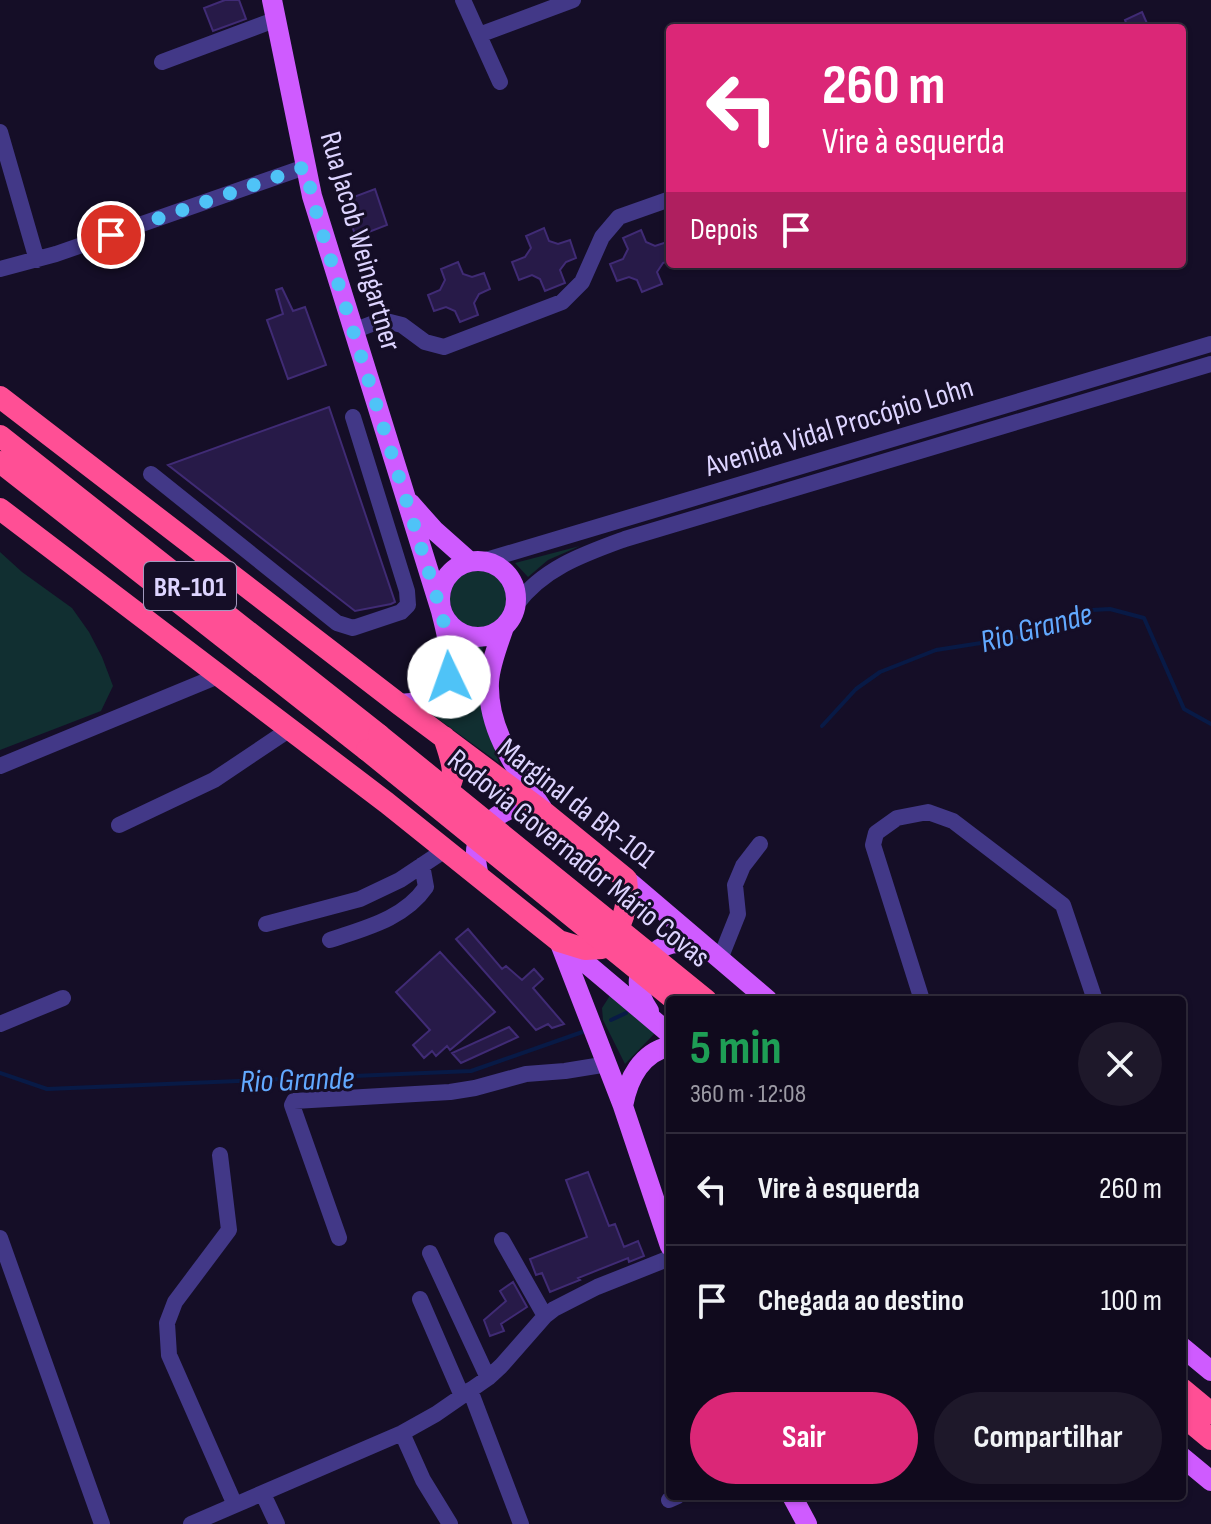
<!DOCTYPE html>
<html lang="pt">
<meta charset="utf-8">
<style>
:root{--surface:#100a1d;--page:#1e182a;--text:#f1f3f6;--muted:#9c9aa4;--line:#302b3b;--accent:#db2777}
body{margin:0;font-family:"Sofia Sans Condensed",sans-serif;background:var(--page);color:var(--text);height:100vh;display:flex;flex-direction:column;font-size:30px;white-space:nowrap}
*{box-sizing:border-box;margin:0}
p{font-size:26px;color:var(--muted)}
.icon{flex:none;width:44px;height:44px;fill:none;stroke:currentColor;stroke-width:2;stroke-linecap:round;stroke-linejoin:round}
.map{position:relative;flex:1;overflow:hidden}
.panel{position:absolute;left:666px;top:996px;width:520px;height:504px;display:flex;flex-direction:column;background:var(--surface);border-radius:8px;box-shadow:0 2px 6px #0004,0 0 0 2px var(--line)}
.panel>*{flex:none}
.top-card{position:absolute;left:666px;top:24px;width:520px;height:244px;border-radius:8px;box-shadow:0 2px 6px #0004,0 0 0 2px var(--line);background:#db2777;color:#fff;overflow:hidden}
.pin{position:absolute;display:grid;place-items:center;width:68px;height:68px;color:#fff;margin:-34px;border:4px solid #fff;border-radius:50%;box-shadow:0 2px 8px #0007}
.me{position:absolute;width:88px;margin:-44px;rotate:357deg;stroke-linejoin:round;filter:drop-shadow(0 0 6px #0008)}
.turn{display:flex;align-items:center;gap:28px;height:168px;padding:0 24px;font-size:36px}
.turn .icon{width:104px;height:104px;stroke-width:2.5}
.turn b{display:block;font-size:56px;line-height:68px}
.then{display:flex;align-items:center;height:76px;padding:0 24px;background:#0003;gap:16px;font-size:30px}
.round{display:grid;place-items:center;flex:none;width:84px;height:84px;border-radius:42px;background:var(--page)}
.headline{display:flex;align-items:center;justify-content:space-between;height:136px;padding:0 24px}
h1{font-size:48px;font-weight:700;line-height:60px;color:#1e9e55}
.action{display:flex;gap:16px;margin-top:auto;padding:16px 24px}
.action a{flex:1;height:92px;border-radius:48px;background:var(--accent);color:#fff;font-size:32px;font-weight:700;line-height:92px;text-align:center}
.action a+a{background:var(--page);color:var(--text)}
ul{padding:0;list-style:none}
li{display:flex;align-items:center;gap:24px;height:112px;padding:0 24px;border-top:2px solid var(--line)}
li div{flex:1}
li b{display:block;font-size:30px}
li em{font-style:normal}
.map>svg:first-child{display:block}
</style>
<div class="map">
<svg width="1211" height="1524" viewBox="0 0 1211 1524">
<rect width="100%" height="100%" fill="#150e27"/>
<path fill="#112f31" d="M580,546l-32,14 -20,17 -13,-14z
M0,552l22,20 50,36 17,24 13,25 11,29 -12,25 -101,39z
M450 599a30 30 0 1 1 60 0a30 30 0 1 1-60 0Z
M457,641l14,4 12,-1 -2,26 4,51 14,42 -69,-50 25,-20 5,-27z
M611,994l45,38 -31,32 -22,-44 -1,-12z"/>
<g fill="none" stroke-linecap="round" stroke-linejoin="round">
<path stroke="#081a46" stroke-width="4" d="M822,726l34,-37 24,-17 56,-22 90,-14 66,-26 18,-1 34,9 40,91 27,15
M611,1020l15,-7
M0,1073l47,16 424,-18 117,-41"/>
</g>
<path fill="#271a48" stroke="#402b75" stroke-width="2" d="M225,0h14l7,19 -33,12 -9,-23z
M1142,12l7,16h-21l-3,-8z
M375,189l12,36 -31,12 -13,-36z
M544,228l5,13 9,3 12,-4 6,18 -10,4 -6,8 5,13 -20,8 -5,-12 -8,-4 -13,5 -7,-18 13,-5 6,-9 -5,-12z
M641,230l5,12 9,4 12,-4 3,8v10l-7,3 -6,9 5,12 -20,8 -5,-12 -8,-3 -12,4 -7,-17 13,-5 5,-10 -5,-11z
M458,262l5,12 9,3 12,-4 6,16 -11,5 -5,9 4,12 -18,7 -5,-11 -9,-4 -12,4 -6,-16 12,-5 5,-10 -4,-11z
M282,288l11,23 12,-4 21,58 -38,14 -21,-59 16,-6 -7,-24z
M329,407l66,195 -4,2 -36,7 -187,-146z
M468,929l34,40 4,-3 16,14 12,-11 9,10 -10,9 31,36 -12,4 -4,-4 -12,6 -80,-91z
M440,952l55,60 -45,38 -3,-4 -11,10 -4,-5 -8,7 -11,-13 17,-15 -34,-38z
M509,1027l9,10 -57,26 -9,-10z
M588,1172l21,54 6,-2 9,23 14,-6 6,15 -15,6 -1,-4 -50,20 2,2 -30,12 -8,-19 -6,2 -6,-16 57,-22 -21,-57z
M513,1282l14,25 -26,17 3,7 -14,5 -6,-16 22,-19 -6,-10z"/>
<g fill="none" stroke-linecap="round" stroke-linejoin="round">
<path stroke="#423887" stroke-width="16" d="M463,0l37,82
M479,35l94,-35
M162,62l115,-43
M0,132l37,128
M0,269l56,-15 249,-87
M353,331l29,-11 20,5 23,17 19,5 118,-45 20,-20 20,-45 17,-20 51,-18
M151,474l186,149 16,5 48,-16 7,-7 -1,-14 -54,-174
M483,561l728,-217
M516,605c27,-37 68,-51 109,-66l586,-175
M0,766l218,-90
M119,825l95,-45 76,-51
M266,924l94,-25 40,-19 45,-30
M330,940c35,-12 74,-21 96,-53l-4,-22
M720,959l18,-45 -3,-29 8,-19 17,-22
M922,1000l-49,-155 3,-12 21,-15 31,-6 25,9 110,84 32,95
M0,1024l63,-26
M220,1155l9,75 -54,72 -8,21 2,32 66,150
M0,1238l102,286
M339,1238l-47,-133 2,-4 156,-9 25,-4 51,-14 39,-3 43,-7
M502,1240l43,76
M430,1253l58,125
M420,1299l42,97
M470,1390l51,134
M402,1433l21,47 27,44
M263,1494l14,30
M669,1500l9,-4
M191,1524l211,-91 34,-19 52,-36 13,-12 44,-50 9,-7 43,-22 73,-29"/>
<path stroke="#cf5bff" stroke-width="20" d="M272,0l40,196 129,415c7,30 23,76 -17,89 -8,3 -17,3 -25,4
M410,503l24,27 36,32
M440 599a38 38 0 1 1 76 0a38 38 0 1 1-76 0Z
M504,627c-6,18 -14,37 -15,55 -2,48 28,88 53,126
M479,877c-1,-6 -3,-13 -3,-20 -2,-31 28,-50 55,-54
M626,879l142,121
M559,941l64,165 47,140
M562,943l108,91
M649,1011c-14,-20 -15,-42 5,-58 7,-6 14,-10 24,-10 8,-1 18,2 26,4
M623,1106c5,-27 18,-53 47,-60
M1182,1347l29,24
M1182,1457l29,24
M792,1496l15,28"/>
<path stroke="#ff4f95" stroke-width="22" d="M0,397l399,307 146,109 81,66c4,28 -4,50 -24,69l-17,1 -26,-8 -172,-138 -387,-294
M0,436l379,299
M0,462l367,288
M434,803c27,-22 20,-36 10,-66
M1182,1389l29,24
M1182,1415l29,24"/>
<path stroke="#ff4f95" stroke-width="22" d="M379,735l327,265
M367,750l308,250"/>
</g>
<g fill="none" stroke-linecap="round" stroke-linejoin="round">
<path stroke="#4fc3f7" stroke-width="14" stroke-dasharray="0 25.2" d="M111,235l194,-68 13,52 123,392 10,42 -2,24"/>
</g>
<g text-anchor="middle" stroke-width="6" stroke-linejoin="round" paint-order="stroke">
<rect fill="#150e27" stroke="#a199be" stroke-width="2" x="144" y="562" width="92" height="48" rx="6"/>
<g font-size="28" font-weight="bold" fill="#ddd4ff">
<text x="190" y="596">BR-101</text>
</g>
<g font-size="30" fill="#ddd4ff" stroke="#150e27">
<text transform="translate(361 241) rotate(74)" y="10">Rua Jacob Weingartner</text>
<text transform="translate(839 426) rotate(-17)" y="10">Avenida Vidal Procópio Lohn</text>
<text transform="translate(577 803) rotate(38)" y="10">Marginal da BR-101</text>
<text transform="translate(579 858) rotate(39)" y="10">Rodovia Governador Mário Covas</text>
</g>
<g font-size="32" font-style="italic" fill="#62a9ff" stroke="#150e27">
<text transform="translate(1036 627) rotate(-15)" y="11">Rio Grande</text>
<text transform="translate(297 1079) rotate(-2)" y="11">Rio Grande</text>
</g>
</g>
</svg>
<div class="pin" style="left:111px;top:235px;background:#d93025"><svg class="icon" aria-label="arrive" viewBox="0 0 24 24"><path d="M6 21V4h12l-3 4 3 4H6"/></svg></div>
<svg class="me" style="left:449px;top:677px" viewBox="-20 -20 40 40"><circle r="19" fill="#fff"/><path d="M0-13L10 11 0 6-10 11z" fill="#4fc3f7"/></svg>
<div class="top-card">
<div class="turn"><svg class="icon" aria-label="left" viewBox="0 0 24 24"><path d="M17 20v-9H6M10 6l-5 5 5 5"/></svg><div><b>260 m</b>Vire à esquerda</div></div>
<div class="then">Depois<svg class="icon" aria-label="arrive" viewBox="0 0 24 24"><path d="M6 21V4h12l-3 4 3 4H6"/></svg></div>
</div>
<section class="panel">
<div class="headline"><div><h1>5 min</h1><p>360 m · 12:08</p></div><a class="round"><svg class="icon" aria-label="close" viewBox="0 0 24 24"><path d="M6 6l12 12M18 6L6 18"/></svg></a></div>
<ul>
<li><svg class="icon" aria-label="left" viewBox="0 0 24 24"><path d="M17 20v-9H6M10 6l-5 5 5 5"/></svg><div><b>Vire à esquerda</b></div><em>260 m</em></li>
<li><svg class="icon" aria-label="arrive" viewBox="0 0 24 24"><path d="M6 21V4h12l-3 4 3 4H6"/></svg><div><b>Chegada ao destino</b></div><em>100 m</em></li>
</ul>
<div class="action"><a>Sair</a><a>Compartilhar</a></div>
</section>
</div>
